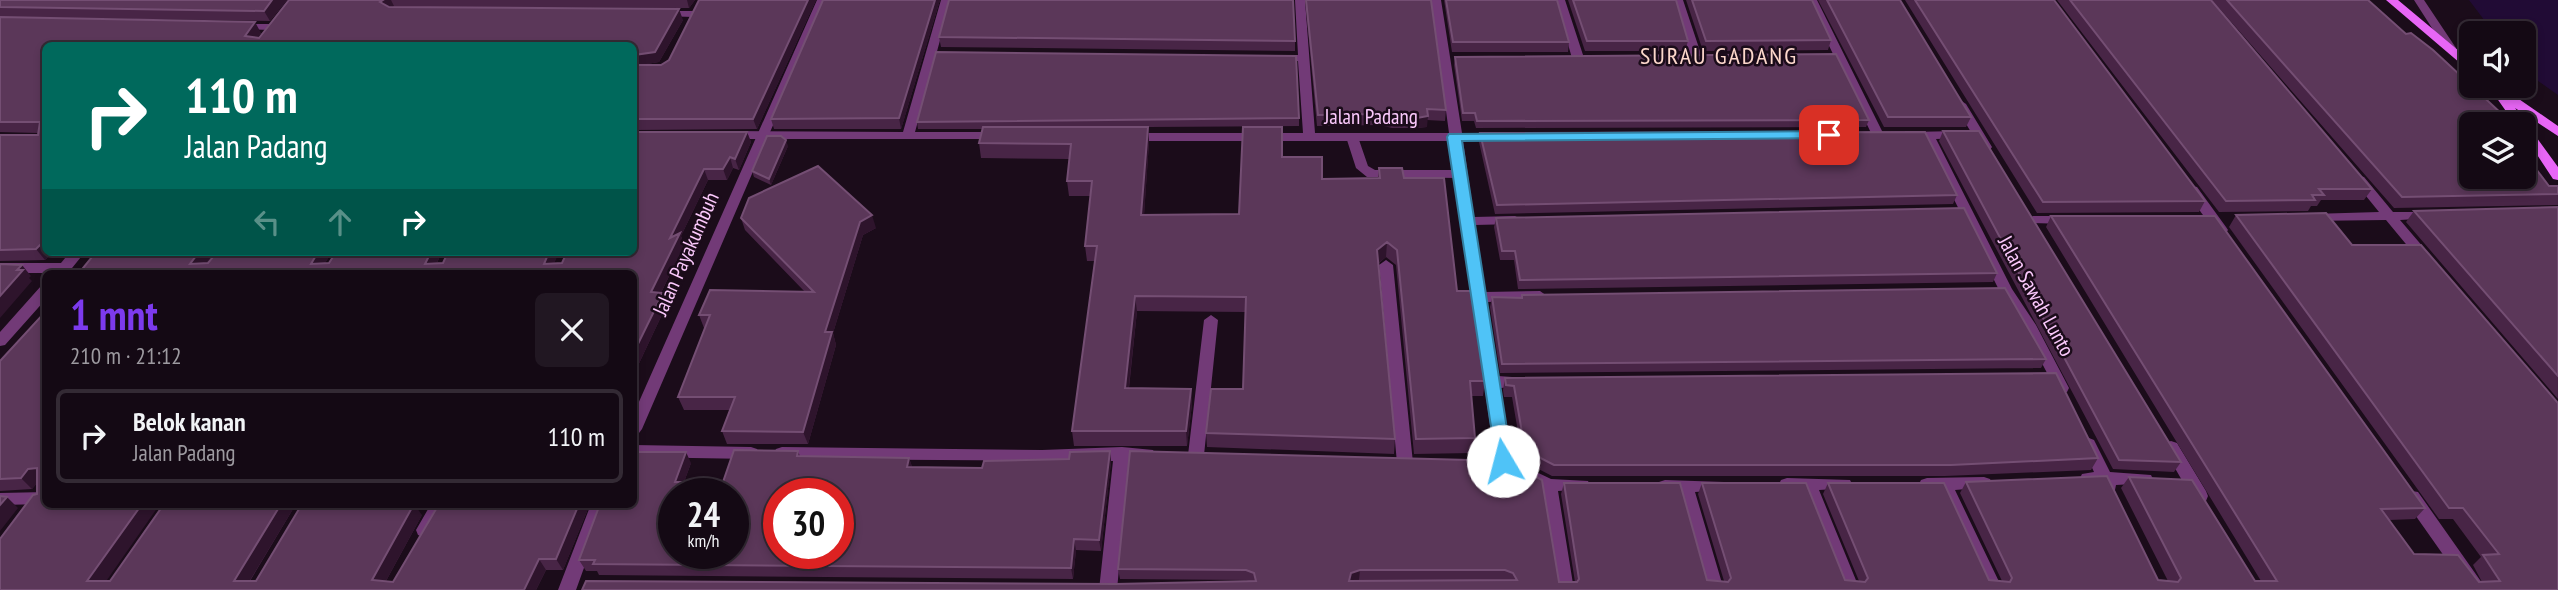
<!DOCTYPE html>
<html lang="id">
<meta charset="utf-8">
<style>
:root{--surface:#140914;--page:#211722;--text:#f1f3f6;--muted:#9d9aa0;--line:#332a34;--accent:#7c3aed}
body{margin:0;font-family:"PT Sans Narrow",sans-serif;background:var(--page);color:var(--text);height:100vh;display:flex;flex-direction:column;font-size:26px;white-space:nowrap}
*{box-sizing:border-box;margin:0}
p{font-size:23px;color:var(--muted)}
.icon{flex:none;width:38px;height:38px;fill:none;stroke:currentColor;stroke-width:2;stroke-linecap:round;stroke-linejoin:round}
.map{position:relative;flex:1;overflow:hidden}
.drawer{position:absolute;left:42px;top:270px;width:595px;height:238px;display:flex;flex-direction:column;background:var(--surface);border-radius:10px;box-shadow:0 4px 10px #0003,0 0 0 2px var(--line)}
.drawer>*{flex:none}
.banner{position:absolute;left:42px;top:42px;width:595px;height:214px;border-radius:10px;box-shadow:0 4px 10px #0003,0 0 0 2px var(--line);background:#00695c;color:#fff;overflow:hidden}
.controls{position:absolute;left:2459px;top:21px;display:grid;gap:14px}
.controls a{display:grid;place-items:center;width:77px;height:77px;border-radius:10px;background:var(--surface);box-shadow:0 4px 10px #0003,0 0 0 2px var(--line);font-size:35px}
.speed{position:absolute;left:658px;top:478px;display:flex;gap:14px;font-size:35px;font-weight:700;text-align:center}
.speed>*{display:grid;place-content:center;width:91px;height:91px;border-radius:50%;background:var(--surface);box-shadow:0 4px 10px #0003,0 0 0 2px var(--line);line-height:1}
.speed small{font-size:18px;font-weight:400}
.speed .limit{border:10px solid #d22;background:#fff;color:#111}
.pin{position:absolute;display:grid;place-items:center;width:60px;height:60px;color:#fff;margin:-30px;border-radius:14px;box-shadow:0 4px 10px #0006}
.me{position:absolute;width:77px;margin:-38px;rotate:352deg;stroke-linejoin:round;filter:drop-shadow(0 0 5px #0008)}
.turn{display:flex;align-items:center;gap:24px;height:147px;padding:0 28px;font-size:32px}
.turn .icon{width:91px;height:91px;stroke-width:2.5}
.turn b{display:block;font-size:49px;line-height:60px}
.lanes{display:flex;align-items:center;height:66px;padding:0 28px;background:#0003;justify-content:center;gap:35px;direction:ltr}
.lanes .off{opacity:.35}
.round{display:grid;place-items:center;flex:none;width:74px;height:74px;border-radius:10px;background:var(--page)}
.summary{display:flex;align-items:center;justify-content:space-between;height:119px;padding:0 28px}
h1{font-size:42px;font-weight:700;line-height:52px;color:var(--accent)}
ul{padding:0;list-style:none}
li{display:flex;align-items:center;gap:21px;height:94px;margin:0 14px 10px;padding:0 14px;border:4px solid var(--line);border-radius:10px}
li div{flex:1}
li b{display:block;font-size:26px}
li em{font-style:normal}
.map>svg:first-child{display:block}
</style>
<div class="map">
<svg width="2558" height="590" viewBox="0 0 2558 590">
<rect width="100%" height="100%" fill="#1b0c1a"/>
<path fill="#210b35" d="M2469,0h89v95l-34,-24v-38h-30z"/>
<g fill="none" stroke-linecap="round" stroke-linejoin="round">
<path fill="#723a77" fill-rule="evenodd" d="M1352,133l6,4 10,29 7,4h85l6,4 -6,4 -93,-1 -11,-9 -10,-31z"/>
<path fill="#723a77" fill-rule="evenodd" d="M941,0h10l-36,132h82l6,4 -2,3h-271l-6,-4 6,-4 173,1z
M1295,0h10l10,133h134l-18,-133h10l21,133h35l6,4 -6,4h-34l11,76 41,-1 7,4 -7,4 -40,1 10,67 55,-1 7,5 -7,5 -53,1 11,74 29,2 2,4 -2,4 -27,2 11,73 -2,4 -6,2 -6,-2 -2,-4 -45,-320h-321l-6,-4 6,-4h174l-5,-72h-19l-6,-3 6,-3h19z
M1555,0h10l19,58 -2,2h-8l-2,-2z
M1673,0h10l19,57 -2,2 -4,1 -6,-3z
M1807,0h10l67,135 -2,3h-8l-2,-3z
M2414,0h10l32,48 -2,2h-8z
M664,11h30l6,3 -6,3 -34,-1v-4z
M240,24h33l6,3 -6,3 -37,-1v-4z
M1960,100l6,4 26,43 -2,3 -4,1 -6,-4 -26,-43z
M1959,131l4,1 2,3 -2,3 -27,1 76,150 24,36 33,63 -2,4h-10l-34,-65 -24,-37 -75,-151 -15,1 -6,-4 6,-4z
M2359,176l5,1 29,35h39l2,3 -2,3 -32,2 30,35 2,3 -2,3h-10l-34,-41 -80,1 -2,-3 2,-3 5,-1 68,-2 -26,-32z
M2192,186l5,1 29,40 2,3 -2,3h-10l-29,-40 -1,-3z
M2033,216h34l7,4 -7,4 -39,-1 -2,-3z
M70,252h15l-17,21h-68v-10h61z
M1386,260l7,5 20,198 -2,4 -6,2 -6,-2 -2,-4 -18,-198z
M46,284v15l-41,46 -5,1v-14l41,-46z
M1211,315l7,5 -14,135 -2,4 -6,2 -6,-2 -2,-4 16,-135z
M2089,438l5,2 16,32 41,3 2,4 -2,4 -35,2 -1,5 -6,2 -6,-2 -3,-6 -18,-2 -2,-4 2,-4 12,-2 -13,-28 3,-4z
M2171,441l6,2 29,48 2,5 -2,5 -6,1 -6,-1 -29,-50 -2,-4 2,-4z
M634,445l117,2 6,2 2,4 -2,4 -6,2 -117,-2z
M782,447l260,3 80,-3 31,3 2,4 -2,4 -24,2 -12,130h-18l14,-129 -331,-2 -6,-2 -2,-4 2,-4z
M1528,468l23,11 37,2 2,4 -2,4 -30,2 16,99h-18l-14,-101 -20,-11 -2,-4 2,-4z
M1984,477l6,2 2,4 -2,4 -35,3 48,100h-18l-46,-100 -18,-2 -2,-4 2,-4 6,-2z
M1787,478l63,2 2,4 -2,4 -31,2 41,100h-18l-39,-100 -22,-2 -2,-4 2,-4z
M1665,480l59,2 2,4 -2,4 -29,2 29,98h-18l-27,-98 -20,-2 -2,-4 2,-4z
M2412,491l6,1 69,98h-19l-62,-88 -2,-5 2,-5z
M46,492v12l-46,1v-12z
M431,504h16l-17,31 -6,2 -6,-2 -2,-5z"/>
<path fill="#723a77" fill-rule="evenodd" d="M817,0h10l-185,429 -3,4 -5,2v-22z
M591,504h16l-31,86h-18z"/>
<path fill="#e866f6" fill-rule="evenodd" d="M2386,0h12l73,61v9l-4,-1z
M2487,86h13l58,40v10l-43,-28 43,59v13l-5,-1 -29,-44v-11h-9l-19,-27 2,-2z"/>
</g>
<path fill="#482546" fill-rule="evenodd" d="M0,0h287l-17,21 -270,-4 261,16 -4,5h2l30,-38h406l-6,8 -296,-1 290,13 -24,42 -19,3h21l8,-5 30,-60h117l-59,129 -123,1v-84h-588v206h7l-8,8 -45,1v-126h38v-2l-38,-1z
M823,0h117l-39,129h-127l-3,-10z
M1305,0h126l15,110 -1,11 -18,-1v7l-11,1h-24l-12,-3 -63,1z
M1444,0h113l12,42 -1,10h-116z
M1568,0h108l12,41 -3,10h-100z
M1686,0h126l19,40 -3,10 -125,1z
M1818,0h82l71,117 -5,10h-82z
M1905,0h149l151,201 -6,11 -162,1z
M2057,0h154l161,189 -8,11h-43l-4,6h-6l-3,5 -89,1z
M2212,0h156l38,34 97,81 -5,8 32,45 19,18h9v19l-164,3z
M939,37l356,4v10l-354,-4z
M1455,57l414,63 -3,7 -390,1 -2,-7h-12l-8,-56z
M1299,118v8l-151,1 1,15 -5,73 95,-1 43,-57 40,22 56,-1 1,-10 25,10 53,113 28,90 -2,15h-12l4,42 -3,15 -58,1 -18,-189 -10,-8 -7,6 16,176 -1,15 -187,-7 -1,-14 37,-44 2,-77 -108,-1 -8,77 62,1 1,15 -5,42h-113l-2,-15 23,-170h-8l-2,-15 6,-50h-22l-2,-15 2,-22 -88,-1 -2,-15 4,-14h-65l-1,-7z
M1943,131l238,331 -7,10 -61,-3 -174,-328z
M634,132h113l4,10 -12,28 -6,-2 -6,12h-19l-27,56 3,9 -23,48 6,11 -33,70v-101h-555l17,-21h118l-8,12 2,-1 9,-11h115l-7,11 117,-11 -5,11 122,-11 -5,11h8z
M1480,133l477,62 -4,9 -458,10 -16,-72z
M788,146l-17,39 -17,-8 -2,-6z
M2558,207v192l-152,-177 8,-11z
M2236,215l116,30 206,345 -1443,-6 134,-3 -3,-1 -126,-1 -2,-10 12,-118 429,131h16l-14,-88 3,-11 143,97 17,1 -26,-87 4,-11 143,97 14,1 -36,-87 5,-11 161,97 13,1 -42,-88 6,-11 192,98 10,1 -47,-93 8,-11 126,104h6l-215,-354 5,-11 374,292 -10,11 -26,1 25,34 65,28h3l-9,-17 8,-8 -28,-38h-14l-210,-292zM1359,580h80l-82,1z
M741,218l135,10 -13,7 -30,98 3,12 -28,99h-81l-5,-13 8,-21h-46l-6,-13 27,-69h-1l-5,-13 106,-23 -60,-62z
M1496,218l501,55 -4,9 -475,7 -4,-29h-14l-6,-33z
M1522,295l524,64 -5,9 -541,5 -10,-66 2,-10 29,1z
M0,361l106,220h4l186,-77 -46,77h6l166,-66 -36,66 7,1 46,-78h151l-27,66h-17l-10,20h-536l37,-96v-11l-5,6 -32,2z
M1505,378l593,80 -7,12 -146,6h-393l-29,-15 -11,-64h-8l-1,-7z
M798,451l2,5 109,2 3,9 70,1 87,-9 41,-8 1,11 -10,89 -25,-1 -3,29 -474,-4 -2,-4h-11l-7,-11 112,-97 -7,19h39z"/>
<path fill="#2e142c" d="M272,0h15l-17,21 -6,-10z
M383,0h8l3,6 -8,7 -6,-11z
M687,0h8l-6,8z
M808,0h8l-59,129 -4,-10z
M935,0h5l-39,129 -2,-11z
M679,9l4,11 -24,42 -25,4v-11z
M255,22l6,11 -9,13 -7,-10z
M1428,116l-1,11 -11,1 1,-10z
M1148,127l1,15 -6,88 -2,-15z
M747,132l4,10 -12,28 -4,-11z
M786,140l2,6 -17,39 -2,-6z
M730,157l3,11 -6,12 -4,-11z
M704,169l4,11 -27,56 3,9 -28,58 -5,-11 19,-54z
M872,215l4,13 -13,7 -30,98 3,12 -28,99 -5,-12 22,-100 35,-110z
M46,239v13h7l-8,8 -9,-11z
M1387,242l-1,15 -10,8 1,-15z
M199,252h15l-14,21 -10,-9z
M318,252h14l-13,21 -8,-9z
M431,252h11l-10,21 -7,-9z
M549,252h10l-9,21 -6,-9z
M22,265l9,11 -2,2 3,3 -32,37v-22l17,-26z
M663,293l4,11 -33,70v-22z
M1135,296l2,15 -10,92 -2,-15z
M1191,389l1,15 -5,42 -1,-15z
M1110,451l1,11 -10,89 -2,-11z
M686,452l5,11 -11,30 -5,-11z
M909,458l4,11 -6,-2z
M37,468l2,13 -7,8 -11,-11 7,-9z
M7,497l11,11 -18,23v-26z
M142,504h18l-60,86 -13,-9z
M281,504h15l-52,86 -10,-9z
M414,504l8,11 -41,75 -9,-10z
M579,504h11l-27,66 -7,-11z
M1074,539l2,11 -3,29 -2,-11z
M539,559l7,11 -10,20h-12z
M1360,570l-1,10 -8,4 -2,-3 2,-8z"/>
<path fill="#5b3759" stroke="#744e73" stroke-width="2" fill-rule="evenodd" d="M0,0h272l-8,11 -264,-4z
M289,0h94l-3,2 9,5 290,2 -24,43 -21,3v-9h-588v193l-10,10 -36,1v-115h38l2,-13h-40v-105l255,5 -10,14 14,2z
M699,0h109l-55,119h-119v-54h27l8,-5z
M823,0h112l-36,118 -128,1z
M949,0h344l2,41 -356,-4z
M1306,0h125l15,110 -19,-1 1,7 -11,2h-24l-13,-4 -62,1z
M1446,0h111l12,42h-116z
M1573,0h103l12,41h-101z
M1692,0h120l19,40 -125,1z
M1827,0h73l71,117h-83z
M1915,0h139l151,201 -162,1z
M2070,0h141l161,189h-53l5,6h-12l3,5 -89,1z
M2227,0h141l38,34 5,-1 22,17 70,65h-11l7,9h-28v53h53v-18l6,9 6,1 13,17h9v8l-156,3z
M936,52l360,4 3,62 -382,4z
M1836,54l33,66 -392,1 -2,-8h-12l-8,-56z
M983,127h165l-7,88 98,-1 4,-87h39v30h40v22l58,-1 -1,-10h23l2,10h40l13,113h16l12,90h-15l5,57 -59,1 -19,-189 -10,-8 -10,8 18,189 -189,-6 5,-44h32l3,-92 -111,-1 -10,92 66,1 -5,42h-114l25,-185h-12l7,-65h-25l4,-37 -92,-1z
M1943,131h36l202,331 -62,-2z
M634,132h113l-12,27 -5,-2 -7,12h-19l-34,69 10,-5 -29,59 12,1 -29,59v-79h-555l17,-21h103l-9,12 18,-1 9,-11h101l-7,12 18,-1 7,-11h95l-6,12 18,-1 5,-11h101l-5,12 18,-1 5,-11h67z
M1925,132l32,63 -460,10 -17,-72z
M767,136h14l5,4 -17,39 -17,-8z
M818,166l54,49 -12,7 -35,110h7l-29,100 -81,-1 13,-34h-57l32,-82h-11l11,-25 104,2 -73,-74 8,-20z
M2558,207v169l-144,-165z
M1964,208l33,65 -477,7 -5,-29h-13l-6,-33z
M2326,213l26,32h69l137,158v187h-1976l4,-9 529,3 141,-3 -2,-8 -8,-3 -128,-1 12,-118 377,10 35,19 17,102h18l2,-3 -15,-96h116l27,97 21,2 3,-4 -29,-95h104l39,97 20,2 3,-4 -40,-95h116l45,97 21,2 2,-4 -46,-96 141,-6 51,104 20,2 3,-4 -52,-101 63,3 63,101h22l-226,-365h164l210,292 -44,1 33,45 44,1 21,27 21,-1 -17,-26 16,-1 -36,-46h-14l-213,-293zM1360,570h145l8,3 4,7 -168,1 2,-8z
M0,264l22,1 -5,5h6l-23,26z
M2005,288l41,71 -544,5 -10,-67 30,1v-3z
M46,311v193h96l-55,77h23l54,-77h117l-47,77h22l46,-77h112l-42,76 21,2 46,-78h140l-23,55h-17l-15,31h-524v-51l33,-44 4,-1v-26l-9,1 -7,9 -21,1v-118z
M2056,373l42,85 -147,7h-397l-29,-15 -11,-64 -8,-1 -1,-7z
M734,450l64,1 -1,5 112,2 -2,9 75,1 2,-7 85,-2 1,-7 40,-1 -11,89 -25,-1 -3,29 -478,-4 2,-4h-16l21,-56h34v-52h52l-11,30h48zM674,494h59v59h-59zM779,494h59v59h-59z
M0,496l7,1 -7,8z"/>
<path fill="#4fc3f7" stroke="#337fa1" stroke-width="2" d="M1829,131l5,1v6l-372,3 50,320 -9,7 -6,-2 -50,-329 2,-3z"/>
<g text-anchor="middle" stroke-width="5" stroke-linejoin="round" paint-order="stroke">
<g font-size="21" fill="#fbc9fc" stroke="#1b0c1a">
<text x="1371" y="124">Jalan Padang</text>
<text transform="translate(686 254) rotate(-66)" y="7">Jalan Payakumbuh</text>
<text transform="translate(2036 296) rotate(61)" y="7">Jalan Sawah Lunto</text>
</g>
<g font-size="24" letter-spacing="2" fill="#fcd7cb" stroke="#1b0c1a">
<text x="1719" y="64">SURAU GADANG</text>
</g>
</g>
</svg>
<div class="controls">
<a><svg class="icon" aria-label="sound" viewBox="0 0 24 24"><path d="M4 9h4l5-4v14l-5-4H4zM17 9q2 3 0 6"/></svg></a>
<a><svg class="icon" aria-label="layers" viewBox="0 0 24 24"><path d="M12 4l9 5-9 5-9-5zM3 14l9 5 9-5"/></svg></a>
</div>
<div class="speed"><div>24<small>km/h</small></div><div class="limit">30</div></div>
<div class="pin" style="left:1829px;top:135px;background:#d93025"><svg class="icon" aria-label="arrive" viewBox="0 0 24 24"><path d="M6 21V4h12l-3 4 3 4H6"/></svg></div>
<svg class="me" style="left:1503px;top:461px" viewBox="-20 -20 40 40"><circle r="19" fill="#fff"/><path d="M0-13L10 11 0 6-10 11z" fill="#4fc3f7"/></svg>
<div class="banner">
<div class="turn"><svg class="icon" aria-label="right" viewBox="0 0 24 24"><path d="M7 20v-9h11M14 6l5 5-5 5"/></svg><div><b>110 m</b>Jalan Padang</div></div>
<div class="lanes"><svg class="icon off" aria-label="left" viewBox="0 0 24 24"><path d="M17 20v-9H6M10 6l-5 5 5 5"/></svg><svg class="icon off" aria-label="ahead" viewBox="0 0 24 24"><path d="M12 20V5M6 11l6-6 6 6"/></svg><svg class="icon" aria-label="right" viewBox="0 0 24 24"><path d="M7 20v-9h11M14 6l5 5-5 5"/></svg></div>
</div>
<section class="drawer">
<div class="summary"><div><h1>1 mnt</h1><p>210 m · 21:12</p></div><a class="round"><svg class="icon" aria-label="close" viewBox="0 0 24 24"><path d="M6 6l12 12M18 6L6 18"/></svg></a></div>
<ul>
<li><svg class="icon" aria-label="right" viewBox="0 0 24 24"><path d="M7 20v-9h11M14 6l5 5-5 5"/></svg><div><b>Belok kanan</b><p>Jalan Padang</p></div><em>110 m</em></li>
</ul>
</section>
</div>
